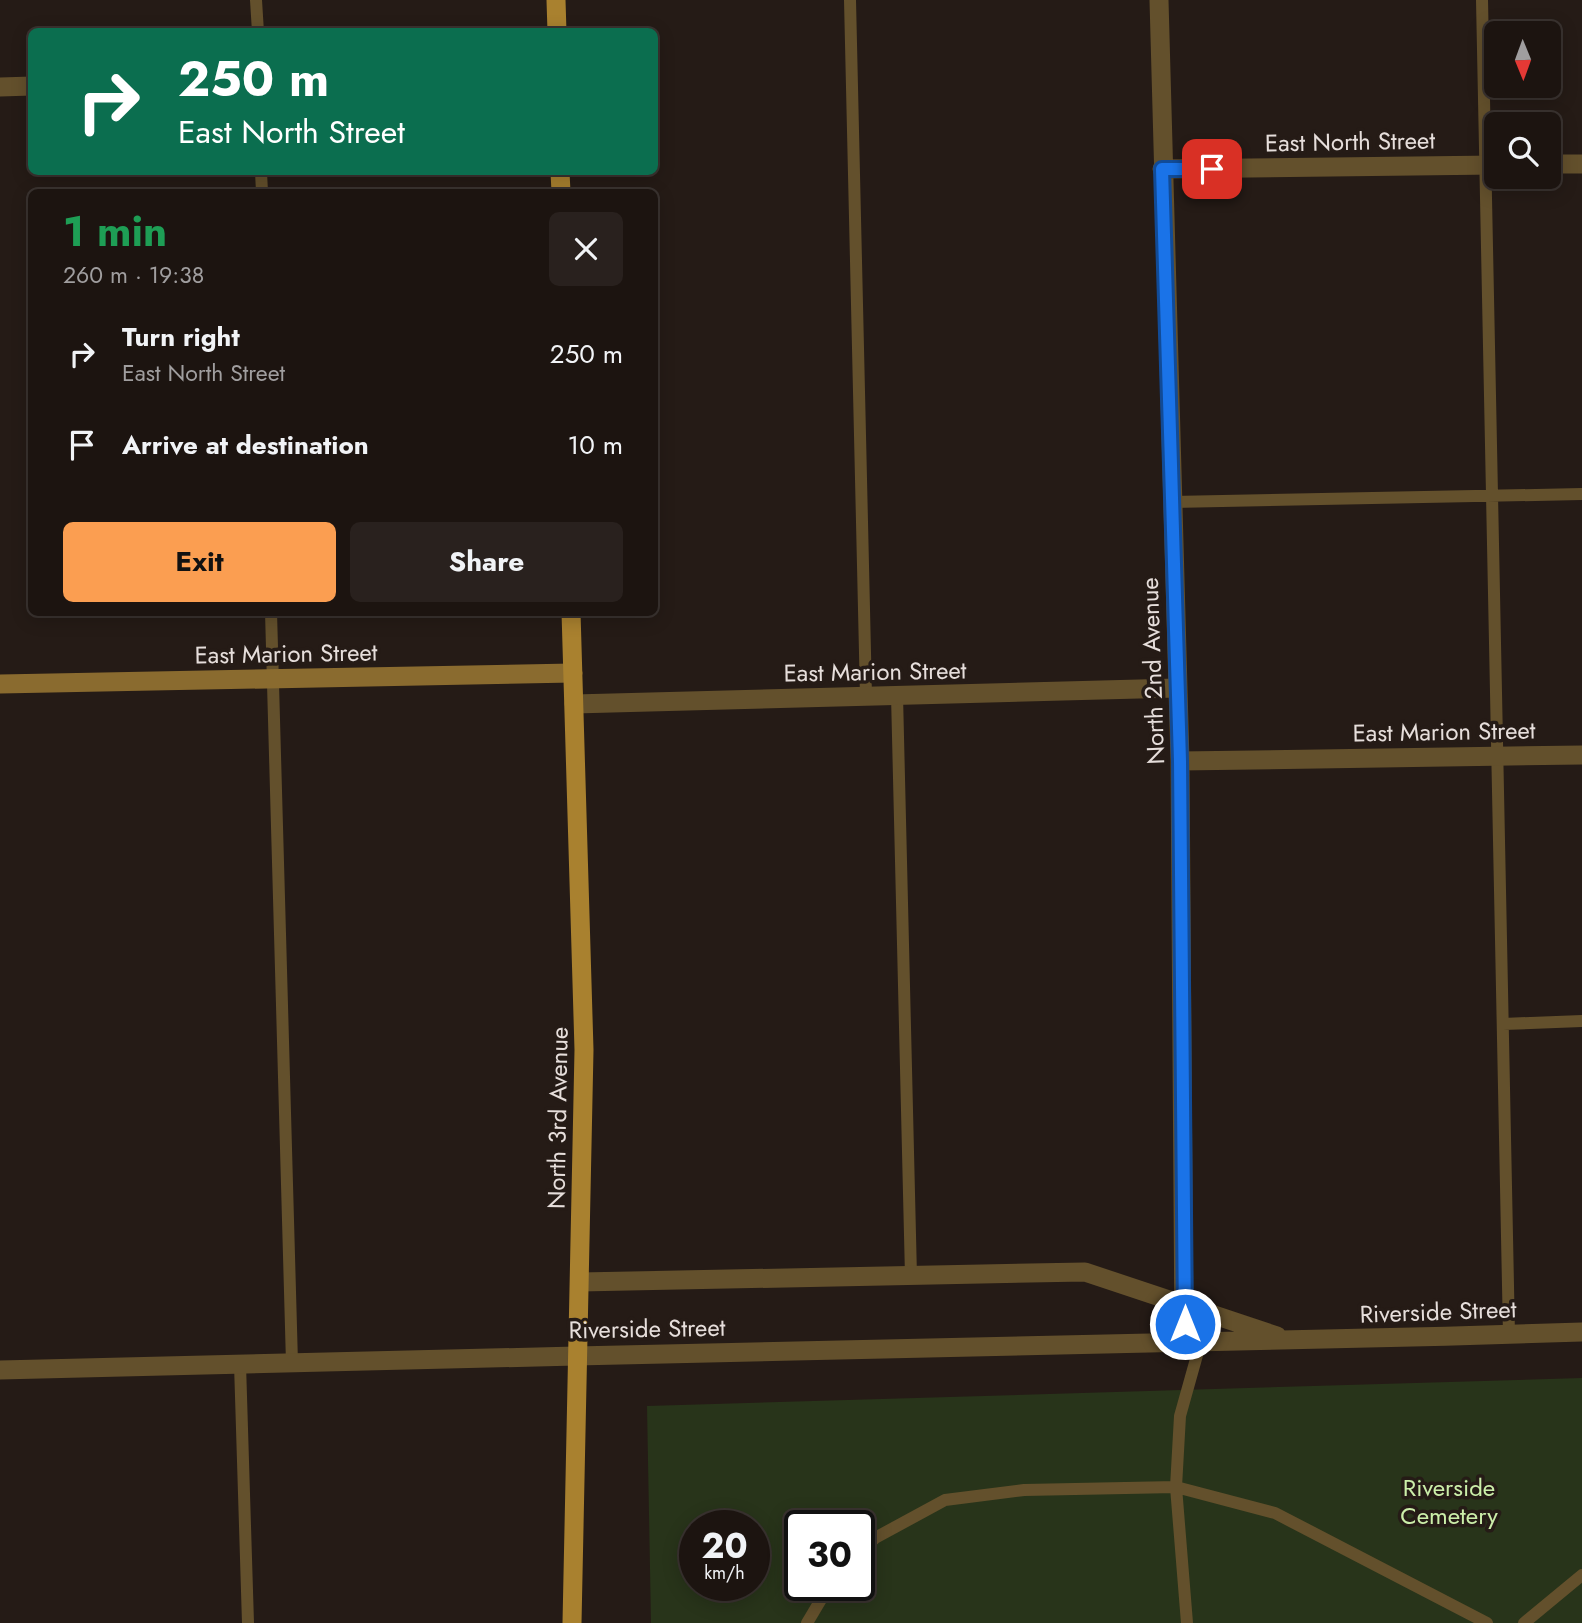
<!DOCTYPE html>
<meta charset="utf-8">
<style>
:root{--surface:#1c1410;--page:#29211e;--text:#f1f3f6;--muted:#a09e9f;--line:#3a3330;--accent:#fb9e51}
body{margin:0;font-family:Jost,sans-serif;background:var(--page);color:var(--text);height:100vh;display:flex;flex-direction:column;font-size:26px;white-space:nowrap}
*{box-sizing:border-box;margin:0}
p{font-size:23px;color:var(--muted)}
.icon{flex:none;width:38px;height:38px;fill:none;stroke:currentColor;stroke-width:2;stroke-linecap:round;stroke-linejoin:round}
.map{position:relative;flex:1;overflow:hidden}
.panel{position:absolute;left:28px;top:189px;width:630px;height:427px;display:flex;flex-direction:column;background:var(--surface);border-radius:10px;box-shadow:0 4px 18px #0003,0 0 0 2px var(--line)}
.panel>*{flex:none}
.guide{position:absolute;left:28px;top:28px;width:630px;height:147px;border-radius:10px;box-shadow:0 4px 18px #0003,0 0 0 2px var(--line);background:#0b6e4f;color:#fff;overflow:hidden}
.needle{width:46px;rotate:179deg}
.fabs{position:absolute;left:1484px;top:21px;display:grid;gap:14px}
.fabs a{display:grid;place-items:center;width:77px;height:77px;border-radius:10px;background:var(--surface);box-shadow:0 4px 18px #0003,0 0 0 2px var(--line);font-size:35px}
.speed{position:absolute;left:679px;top:1510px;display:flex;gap:14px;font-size:35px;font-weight:700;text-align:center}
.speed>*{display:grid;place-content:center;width:91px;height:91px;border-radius:50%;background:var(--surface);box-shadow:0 4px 18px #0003,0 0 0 2px var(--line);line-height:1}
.speed small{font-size:18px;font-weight:400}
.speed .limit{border:4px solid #111;border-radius:10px;background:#fff;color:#111}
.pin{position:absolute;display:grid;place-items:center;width:60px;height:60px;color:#fff;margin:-30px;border-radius:14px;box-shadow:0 4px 10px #0006}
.me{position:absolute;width:77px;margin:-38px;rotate:0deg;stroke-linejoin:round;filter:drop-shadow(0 0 5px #0008)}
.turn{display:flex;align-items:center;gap:24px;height:147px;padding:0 35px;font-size:32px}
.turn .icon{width:91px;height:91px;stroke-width:2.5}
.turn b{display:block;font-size:49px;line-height:60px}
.round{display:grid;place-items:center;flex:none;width:74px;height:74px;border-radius:10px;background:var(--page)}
.head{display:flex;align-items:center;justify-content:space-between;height:119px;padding:0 35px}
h1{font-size:42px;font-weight:700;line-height:52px;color:#1e9e55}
.cta{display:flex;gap:14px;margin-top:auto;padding:14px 35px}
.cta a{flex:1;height:80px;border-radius:10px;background:var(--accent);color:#111;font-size:28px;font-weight:700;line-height:80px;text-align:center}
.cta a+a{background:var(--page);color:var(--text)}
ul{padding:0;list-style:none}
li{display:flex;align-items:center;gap:21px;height:91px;padding:0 35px}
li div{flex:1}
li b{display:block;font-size:26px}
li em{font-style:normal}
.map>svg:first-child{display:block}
</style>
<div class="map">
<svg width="1582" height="1623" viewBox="0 0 1582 1623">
<rect width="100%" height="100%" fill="#251b16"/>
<path fill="#28341a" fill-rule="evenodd" d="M1582,1378v245h-931l-4,-217zM695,1526h59v60h-59zM800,1526h59v60h-59z"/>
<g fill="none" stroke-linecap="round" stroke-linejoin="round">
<path stroke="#63502c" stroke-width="12" d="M256,0l2,32
M850,0l16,696
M1482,0l27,1335
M261,172l1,20
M1172,502l410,-8
M271,612l21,751
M897,695l14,581
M1503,1024l79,-3
M240,1364l8,259
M859,1553l16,-15 70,-38 79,-10 152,-3 99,26 212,110
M807,1623l22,-37
M1187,1623l-11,-136 4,-71 21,-75
M1524,1623l58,-48"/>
<path stroke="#63502c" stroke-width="19" d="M1159,0l21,761 4,580
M0,87l32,-1
M1549,164h33
M1162,169l334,-4
M574,704l603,-16
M1180,761l402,-6
M0,1370l576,-14"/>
<path stroke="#63502c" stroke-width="19" d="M580,1282l505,-10 192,64
M576,1356c336,-8 671,-13 1006,-24"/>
<path stroke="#8a6b2f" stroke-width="19" d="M0,684l573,-11"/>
<path stroke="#a9812f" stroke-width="19" d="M556,0l1,32
M560,172l1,20
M571,612l13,438 -12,573"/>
</g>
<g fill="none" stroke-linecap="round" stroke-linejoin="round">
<defs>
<path id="route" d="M1185,1324l-5,-563 -18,-592h50"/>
</defs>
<use href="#route" stroke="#114b97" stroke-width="18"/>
<use href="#route" stroke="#1a73e8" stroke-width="12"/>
</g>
<g text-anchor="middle" stroke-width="7" stroke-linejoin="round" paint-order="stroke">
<g font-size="24" fill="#e6dedb" stroke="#251b16">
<text transform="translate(1350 142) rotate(-1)" y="8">East North Street</text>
<text transform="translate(286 654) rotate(-1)" y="8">East Marion Street</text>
<text transform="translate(1153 671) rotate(-92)" y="8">North 2nd Avenue</text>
<text transform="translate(875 672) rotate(-1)" y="8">East Marion Street</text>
<text transform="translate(1444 732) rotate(-1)" y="8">East Marion Street</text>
<text transform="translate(558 1118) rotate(-89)" y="8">North 3rd Avenue</text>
<text transform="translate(1438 1312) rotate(-2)" y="8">Riverside Street</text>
<text transform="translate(647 1329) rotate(-1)" y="8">Riverside Street</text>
</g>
<g font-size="24" fill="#cbeea9" stroke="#251b16">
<text x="1449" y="1496">Riverside<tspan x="1449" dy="28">Cemetery</tspan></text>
</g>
</g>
</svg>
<div class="fabs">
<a><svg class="needle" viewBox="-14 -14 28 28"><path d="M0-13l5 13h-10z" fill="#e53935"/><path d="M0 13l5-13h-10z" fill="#a09e9f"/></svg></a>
<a><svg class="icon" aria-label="search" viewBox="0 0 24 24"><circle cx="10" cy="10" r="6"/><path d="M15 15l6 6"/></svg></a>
</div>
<div class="speed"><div>20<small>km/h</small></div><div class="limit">30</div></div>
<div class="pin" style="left:1212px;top:169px;background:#d93025"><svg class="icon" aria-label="arrive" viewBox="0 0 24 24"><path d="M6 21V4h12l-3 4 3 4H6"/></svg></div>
<svg class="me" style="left:1185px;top:1324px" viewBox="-20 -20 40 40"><circle r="17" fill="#1a73e8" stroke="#fff" stroke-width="3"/><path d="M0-11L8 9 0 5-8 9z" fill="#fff"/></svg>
<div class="guide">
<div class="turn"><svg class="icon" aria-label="right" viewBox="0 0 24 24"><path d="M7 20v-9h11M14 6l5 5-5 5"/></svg><div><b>250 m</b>East North Street</div></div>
</div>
<section class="panel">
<div class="head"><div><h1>1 min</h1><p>260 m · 19:38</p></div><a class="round"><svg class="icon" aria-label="close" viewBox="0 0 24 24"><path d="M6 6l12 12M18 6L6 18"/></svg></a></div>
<ul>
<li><svg class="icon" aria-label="right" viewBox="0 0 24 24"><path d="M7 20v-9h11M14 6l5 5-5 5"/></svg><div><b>Turn right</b><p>East North Street</p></div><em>250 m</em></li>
<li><svg class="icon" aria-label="arrive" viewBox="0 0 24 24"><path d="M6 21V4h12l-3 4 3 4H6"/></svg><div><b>Arrive at destination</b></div><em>10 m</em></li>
</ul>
<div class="cta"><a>Exit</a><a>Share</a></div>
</section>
</div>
